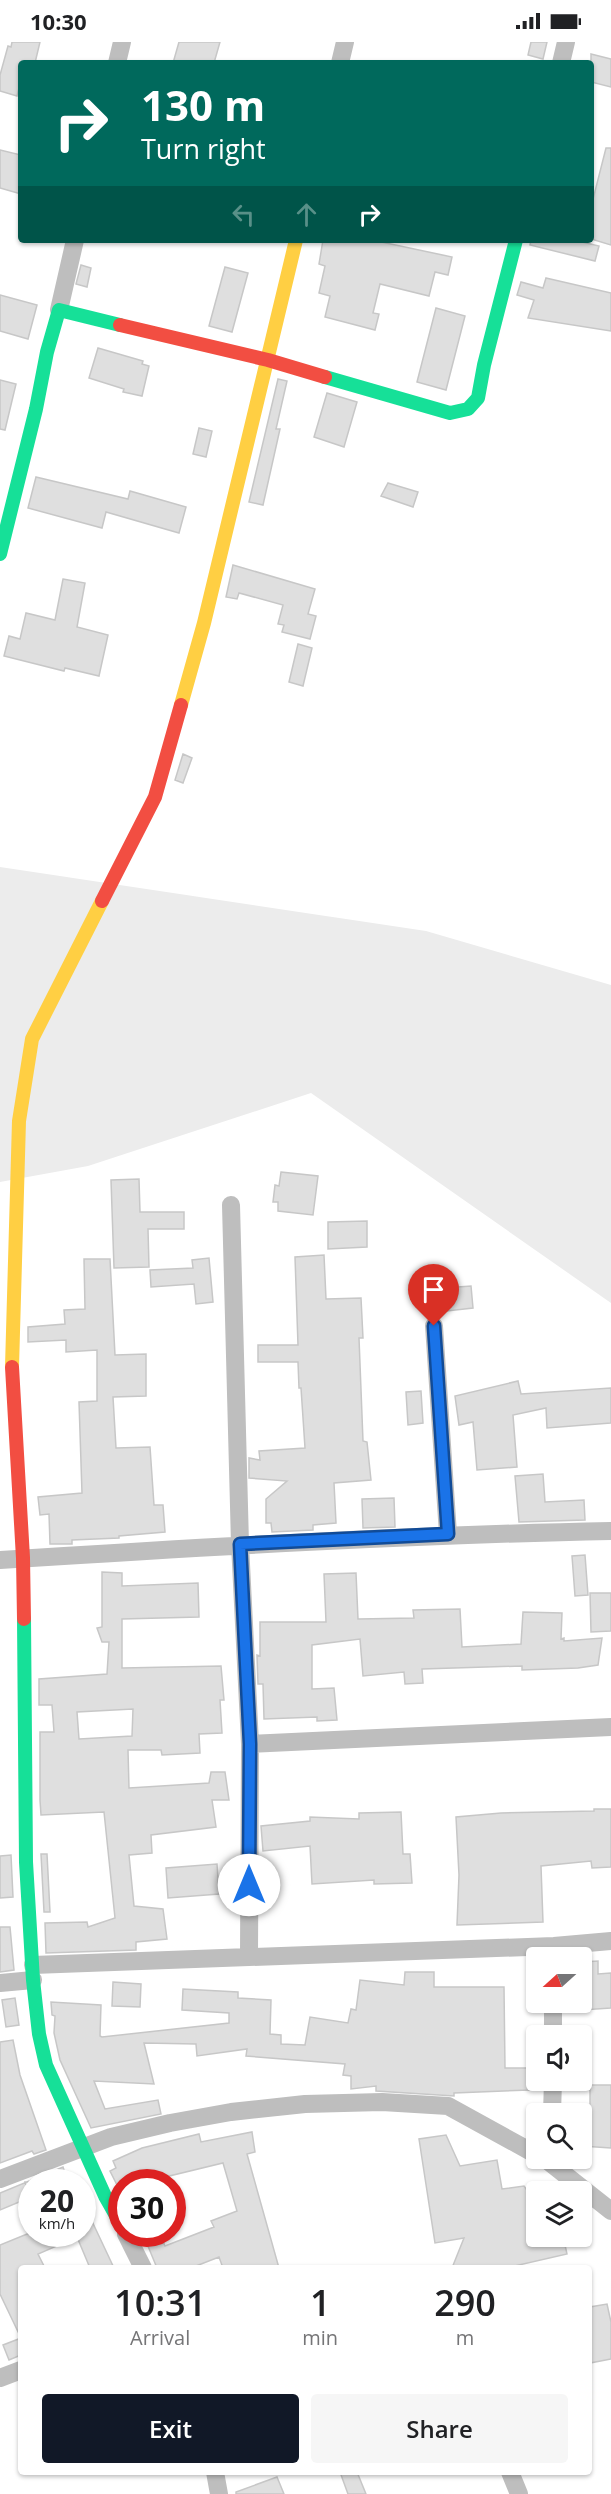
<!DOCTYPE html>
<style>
:root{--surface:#fff;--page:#f6f6f6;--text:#202124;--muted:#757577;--accent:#111827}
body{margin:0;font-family:"Open Sans",sans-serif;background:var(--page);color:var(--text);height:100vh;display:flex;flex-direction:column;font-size:22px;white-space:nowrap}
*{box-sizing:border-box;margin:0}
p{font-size:20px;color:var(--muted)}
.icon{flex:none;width:33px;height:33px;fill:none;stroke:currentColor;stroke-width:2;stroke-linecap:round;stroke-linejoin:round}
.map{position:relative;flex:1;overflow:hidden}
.sheet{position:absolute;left:18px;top:2223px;width:574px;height:210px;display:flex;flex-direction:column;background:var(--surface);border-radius:6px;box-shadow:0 2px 4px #0004}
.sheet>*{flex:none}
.top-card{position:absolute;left:18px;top:18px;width:576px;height:183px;border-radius:6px;box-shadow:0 2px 4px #0004;background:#00695c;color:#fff;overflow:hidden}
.needle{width:39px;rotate:249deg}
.fabs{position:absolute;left:526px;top:1905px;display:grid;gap:12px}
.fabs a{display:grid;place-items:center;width:66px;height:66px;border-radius:6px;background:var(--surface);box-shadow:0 2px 4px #0004;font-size:30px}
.speed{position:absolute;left:18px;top:2127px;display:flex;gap:12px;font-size:30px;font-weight:700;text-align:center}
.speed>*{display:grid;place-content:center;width:78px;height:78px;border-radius:50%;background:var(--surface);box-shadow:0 2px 4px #0004;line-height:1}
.speed small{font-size:15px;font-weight:400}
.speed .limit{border:9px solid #d22;background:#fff;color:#111}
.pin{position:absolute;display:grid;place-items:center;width:51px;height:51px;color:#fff;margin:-62px -26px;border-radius:50% 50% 50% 0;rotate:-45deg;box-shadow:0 0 6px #0007}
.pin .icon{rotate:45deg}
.me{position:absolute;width:66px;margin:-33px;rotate:0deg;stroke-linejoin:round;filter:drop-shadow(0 0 4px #0008)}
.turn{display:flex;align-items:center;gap:21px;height:126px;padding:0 24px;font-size:27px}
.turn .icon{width:78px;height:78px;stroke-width:2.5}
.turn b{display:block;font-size:42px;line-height:51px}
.lanes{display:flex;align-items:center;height:57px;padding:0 24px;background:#0003;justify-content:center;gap:30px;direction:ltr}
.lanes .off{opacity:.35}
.eta{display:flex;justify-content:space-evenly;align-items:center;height:102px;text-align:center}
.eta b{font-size:36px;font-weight:600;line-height:42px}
.button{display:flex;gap:12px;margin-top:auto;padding:12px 24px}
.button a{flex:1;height:69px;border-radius:6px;background:var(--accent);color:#fff;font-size:24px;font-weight:600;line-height:69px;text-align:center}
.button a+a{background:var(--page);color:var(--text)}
.status{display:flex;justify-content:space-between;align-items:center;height:42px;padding:0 30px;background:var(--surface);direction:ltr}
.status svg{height:16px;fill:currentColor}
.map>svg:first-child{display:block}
</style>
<div class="status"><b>10:30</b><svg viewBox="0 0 49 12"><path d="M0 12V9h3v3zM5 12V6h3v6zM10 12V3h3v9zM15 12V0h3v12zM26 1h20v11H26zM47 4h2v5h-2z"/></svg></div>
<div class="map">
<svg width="611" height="2452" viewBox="0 0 611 2452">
<rect width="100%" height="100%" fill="#fff"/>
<path fill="#ececec" d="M0,825l426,64 185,54v318l-300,-210 -223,73 -88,16z"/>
<path fill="#dfdfdf" stroke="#c7c7c7" stroke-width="1.5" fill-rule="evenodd" d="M12,0h28l-5,21h-14v17l-4,16 -17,-5v-16l8,-29 3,1z
M179,0h41l-6,21h-41z
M531,0h16l-4,17 -15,-4z
M591,12l20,5v28l-20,-5z
M606,106h5v97l-20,-6v-32z
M0,108l21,5v39l-21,-6z
M323,198h49l80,17 -4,18 -13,-3 -6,24 -49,-12 -7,29 6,1 -4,16 -50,-13 5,-21 -11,-3 6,-27 -6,-2z
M531,198h43l25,6 -4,15 -65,-16z
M81,223l10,3 -4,19 -11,-3z
M225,225l23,6 -16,59 -23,-6z
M546,236l65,15v38l-83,-13 6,-18 -17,-5 4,-13 22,6z
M0,253l37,10 -9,34 -28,-8z
M436,266l29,8 -19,74 -29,-8z
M98,306l45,13 -1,3 7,2 -7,30 -19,-4 1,-3 -35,-11z
M278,337l9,2 -11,48h4l-17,76 -14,-3z
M0,338l16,4 -11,46 -5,-1z
M327,351l30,9 -13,45 -30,-10z
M199,386l13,3 -6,26 -13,-3z
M36,435l92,22 2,-8 56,16 -7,26 -73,-21 -4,16 -74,-20z
M388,441l30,9 -5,15 -32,-11z
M233,523l82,24 -7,25 8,2 -6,23 -28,-7 2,-7 -6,-1 5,-19 -44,-12 -2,6 -11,-2z
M63,537l22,4 -8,44 31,8 -9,41 -34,-8 -1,3 -60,-15 5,-20 11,3 6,-26 29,7z
M298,602l14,4 -9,38 -14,-4z
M183,712l9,4 -9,25 -8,-3z
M281,1130l37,4 -5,39 -35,-4v-9h-5l2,-17 4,1z
M139,1137l1,33h44v17h-36l1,38 -35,1 -3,-88z
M367,1179v26l-39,2v-27z
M324,1213l2,44 35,-1 2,40h-4l4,103 4,1 4,38 -37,3 2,40 -23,2v5l-41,2 -1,-9h-5v-24l21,-18 -38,-3v-20l11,2 -1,-9 46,-3 -4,-60h-2l-1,-26h-40v-17h40l-3,-88z
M209,1216l4,44 -17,2 -2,-20 -43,3 -1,-17 43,-2 -1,-8z
M84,1217h26l5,96 31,-1v42l-33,1 3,51 34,-1 4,58h9l2,27 -46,4v2l-47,2v4h-22l-1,-30 -9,1 -2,-18 44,-4 -3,-91 18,-1v-51l-31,2v-12l-38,2v-15l37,-3 -1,-14 21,-1z
M471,1244l2,22 -26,3 -3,-23z
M518,1339l3,13 90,-6v35l-64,5 -1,-20 -33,7 4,52 -40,3 -4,-48 -14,3 -4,-29z
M421,1349l2,32 -15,2 -2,-33z
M543,1432l2,28 39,-2 1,20 -66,2 -4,-46z
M394,1456l1,29 -32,1 -1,-29z
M585,1513l3,40 -13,1 -3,-40z
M102,1530l20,1v13l76,-3 1,34 -77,2v49l99,-2 3,34h-4l2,33 -23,1 1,19 -38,2 -1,-5h-33l1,38 80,-5 2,-11h14l4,28h-17l4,27 -65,8 1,18 -23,2 5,51 29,3 4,30 -31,3v8l-90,3 -1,-30 42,-1 1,5 27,-9 -11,-106 -63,3 -1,-15v-68h14l-2,-27h-13v-26l68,-5 2,-32h-7l-5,-14 5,-1zM133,1667l-1,27 -53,3 -2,-27z
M356,1531l2,46 56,-1 -1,-8 47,-1 2,38 59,-3 2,-32 39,1 -1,26 3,-1v3l38,-3 -4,27 -20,3 -56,2v-4l-100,3 1,14 -18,1 -1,-12 -41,4 -3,-37 -48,6v44l22,-1 3,32 -20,1v-4l-53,2 -1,-35h-5l-1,-29 3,1v-34h66l-2,-48z
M590,1551h21v38l-20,1z
M594,1767h17v58l-19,1 -1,-7 -50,5 2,56 -86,3 2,-50 -3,-58 45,-4 93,-2z
M401,1770l2,42h7l2,29 -38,1v-4l-62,4 -2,-38 -47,5 -2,-25 49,-5v-4l49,2v-6z
M41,1812h6l3,58h-6z
M11,1813l2,42 -13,1v-42z
M217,1822l2,30 -51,4 -2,-30z
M0,1885h10l4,43 -14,2z
M598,1919v13l13,-1v35l-29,2v-48z
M405,1930h29v15h70l1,81h24v22l-75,3v3l-78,-5v-5l-25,3v-13l-8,-1 2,-11 -99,-8 1,-7 -50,7 -1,-12 -52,-1 10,41 -60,-3 11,28 53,-9 3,14 -70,14 -31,-68 -6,-27 1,-17 -3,-1 -1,-13 50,3 -1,31 2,1 127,-14v-10l-47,-3 1,-21 55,3v6l33,2 -1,34 11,1v9l24,1 5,-28 38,6 3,-14 5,1 4,-30 44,5z
M113,1940l28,2 -1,23 -28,-1z
M15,1956l4,27 -13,2 -4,-27z
M13,1998l7,35 26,75 -12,4 -2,-3 -32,12v-121z
M590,2043h21v63l-29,-2 2,-32h6z
M252,2090l3,20 -8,2 32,114h-56l-4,-11 -28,11h-34l-14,-34h17l5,12 49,-19 -3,-6 26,-10 -14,-48 -70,17 2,2 -33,-1v14l-12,-24 6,-3 -3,-7 29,-13 57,-14 2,8z
M446,2093l14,31 37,-6 5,29 22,-3 13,18 -9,31 9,-2v3h26l4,18 -61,14h-54l12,-30 -29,5 -16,-104z
M63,2125l5,15h-43l6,15 -31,13v-17z
M82,2158l32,68h-24l-13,-31 -39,17 7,14h-24v87l-12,5 -6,-15 18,-7 -21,-44v-49l27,-11h55z
M607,2262l4,18v37l-21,4v-56z
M340,2430h17l9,22h-18z
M277,2435l7,17h-48v-2z"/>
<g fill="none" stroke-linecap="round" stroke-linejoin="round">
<path stroke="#bebebe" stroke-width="18" d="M117,21l5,-21
M340,21l5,-21
M561,21l5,-21
M59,268l16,-70
M231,1163l9,339 10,200 -1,212
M434,1284l14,208
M0,1518c204,-13 407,-25 611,-29
M250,1702l361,-17
M33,1923l521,-19 57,-5
M0,1941l33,-3
M553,1994v-34
M552,2072l1,-34
M544,2116l67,53
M0,2137l111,-42 59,-14 61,-11 74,-8 77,-2 66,4 89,49
M126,2192l17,34
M0,2336l21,-8
M215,2430l4,22
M510,2430l9,22"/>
<path stroke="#16e098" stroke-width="14" d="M325,335l125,36 18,-4 10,-11 6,-33 32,-125
M0,512l36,-145 11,-57 12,-42 61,15
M24,1577l2,243 7,118 6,54 7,31 59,131 17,30"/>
<path stroke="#ffcf43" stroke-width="14" d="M181,663l23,-82 92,-383
M12,1325l7,-246 13,-82 70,-138"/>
<path stroke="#f24e42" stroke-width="14" d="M120,283l148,35 57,17
M102,859l53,-104 26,-92
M12,1325l11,191 1,61"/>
</g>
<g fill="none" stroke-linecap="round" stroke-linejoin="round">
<defs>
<path id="route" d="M249,1843l1,-141 -10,-200 208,-10 -14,-208"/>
</defs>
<use href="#route" stroke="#114b97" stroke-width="15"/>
<use href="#route" stroke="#1a73e8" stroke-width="10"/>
</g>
</svg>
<div class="fabs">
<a><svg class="needle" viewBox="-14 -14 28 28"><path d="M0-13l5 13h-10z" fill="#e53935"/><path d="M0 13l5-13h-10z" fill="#757577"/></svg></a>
<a><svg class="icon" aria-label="sound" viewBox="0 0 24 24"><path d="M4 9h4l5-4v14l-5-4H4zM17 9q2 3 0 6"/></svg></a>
<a><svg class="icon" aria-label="search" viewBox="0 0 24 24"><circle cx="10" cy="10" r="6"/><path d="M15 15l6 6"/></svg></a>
<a><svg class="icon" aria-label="layers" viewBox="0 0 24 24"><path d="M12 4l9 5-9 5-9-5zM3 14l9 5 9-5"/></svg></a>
</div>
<div class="speed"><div>20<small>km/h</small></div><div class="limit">30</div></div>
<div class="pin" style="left:434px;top:1284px;background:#d93025"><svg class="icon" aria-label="arrive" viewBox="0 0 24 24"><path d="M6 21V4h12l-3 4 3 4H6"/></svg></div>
<svg class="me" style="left:249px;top:1843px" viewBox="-20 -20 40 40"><circle r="19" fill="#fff"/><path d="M0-13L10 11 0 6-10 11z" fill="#1a73e8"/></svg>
<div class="top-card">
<div class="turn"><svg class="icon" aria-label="right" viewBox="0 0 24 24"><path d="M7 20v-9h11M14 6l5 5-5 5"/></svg><div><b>130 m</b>Turn right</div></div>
<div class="lanes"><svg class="icon off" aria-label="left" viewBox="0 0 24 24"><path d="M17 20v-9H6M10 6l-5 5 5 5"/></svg><svg class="icon off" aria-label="ahead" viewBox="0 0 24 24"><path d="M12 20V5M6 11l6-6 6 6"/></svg><svg class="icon" aria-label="right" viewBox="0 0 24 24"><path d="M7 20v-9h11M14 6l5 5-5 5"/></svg></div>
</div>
<section class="sheet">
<div class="eta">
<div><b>10:31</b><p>Arrival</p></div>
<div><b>1</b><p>min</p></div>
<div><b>290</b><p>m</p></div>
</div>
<div class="button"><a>Exit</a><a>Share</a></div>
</section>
</div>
